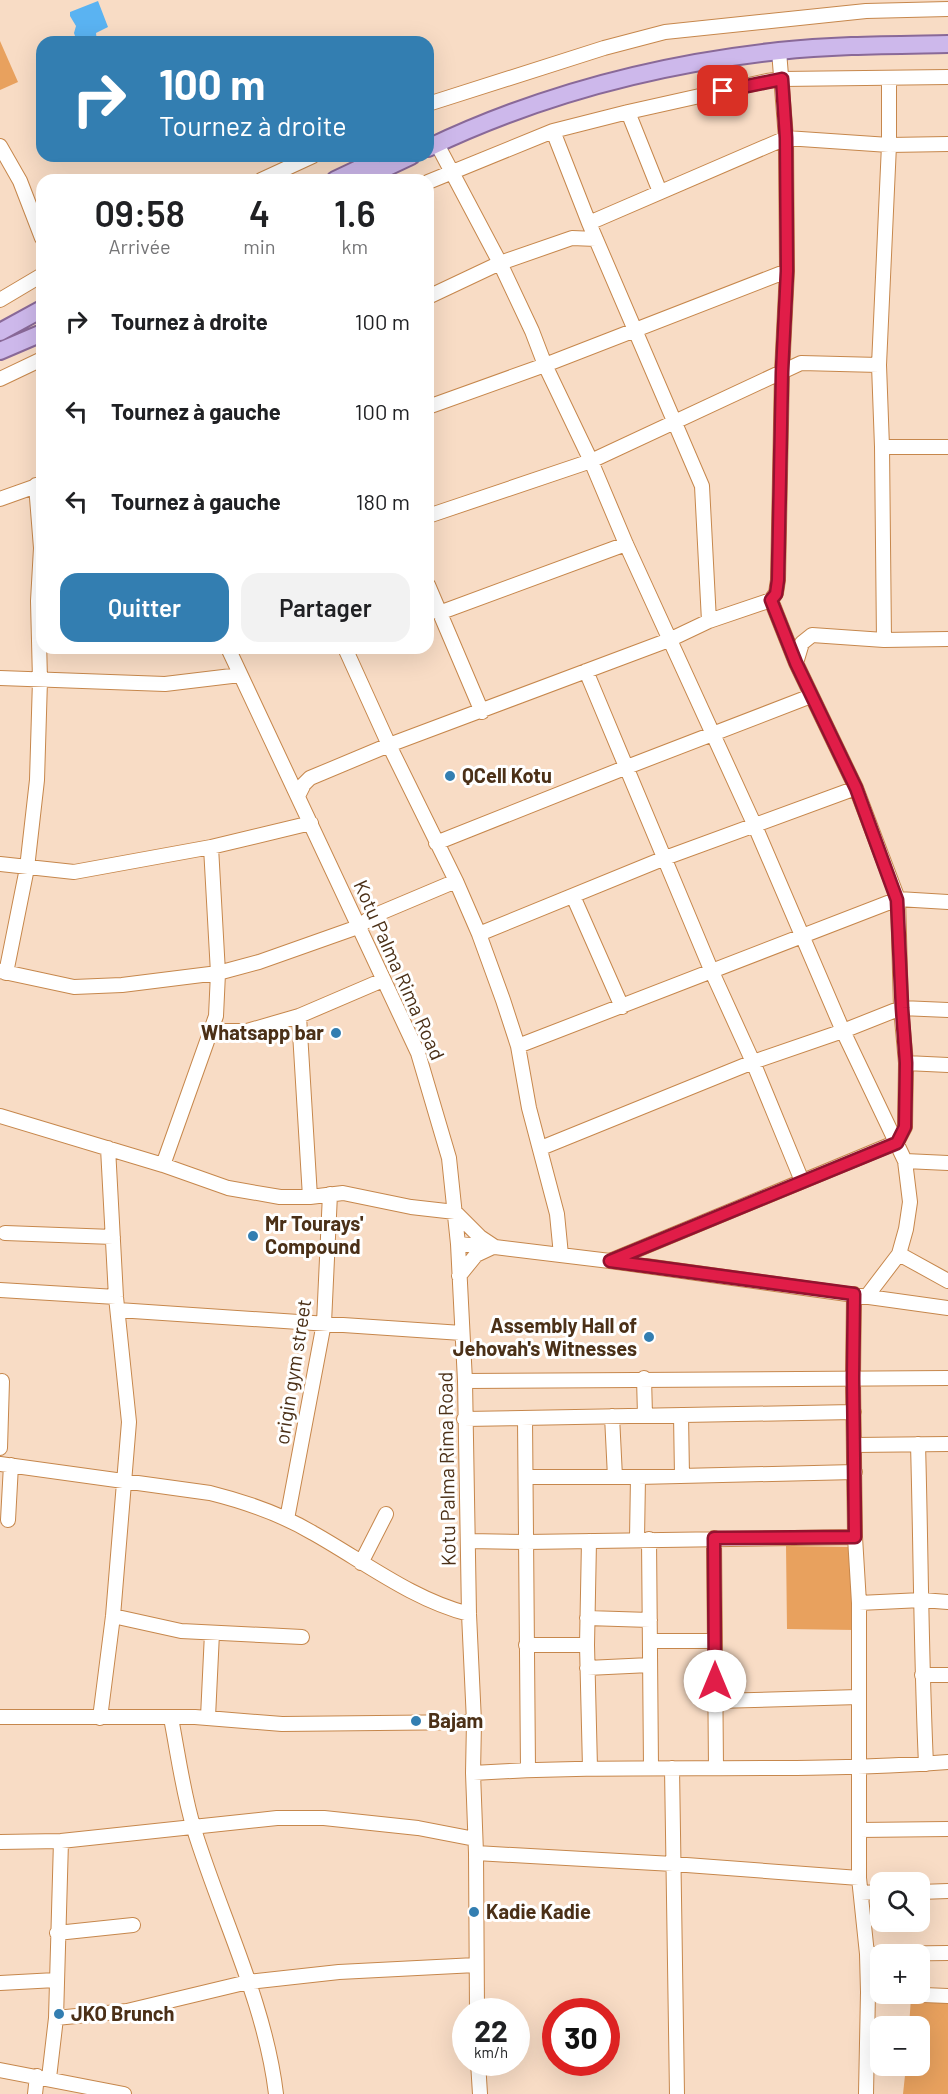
<!DOCTYPE html>
<html lang="fr">
<meta charset="utf-8">
<style>
:root{--surface:#fff;--page:#f2f2f2;--text:#202124;--muted:#757577;--accent:#337eb1}
body{margin:0;font-family:Barlow,sans-serif;background:var(--page);color:var(--text);height:100vh;display:flex;flex-direction:column;font-size:22px;white-space:nowrap}
*{box-sizing:border-box;margin:0}
p{font-size:20px;color:var(--muted)}
.icon{flex:none;width:33px;height:33px;fill:none;stroke:currentColor;stroke-width:2;stroke-linecap:round;stroke-linejoin:round}
.map{position:relative;flex:1;overflow:hidden}
.side{position:absolute;left:36px;top:174px;width:398px;height:480px;display:flex;flex-direction:column;background:var(--surface);border-radius:18px;box-shadow:0 6px 24px #0002}
.side>*{flex:none}
.banner{position:absolute;left:36px;top:36px;width:398px;height:126px;border-radius:18px;box-shadow:0 6px 24px #0002;background:#337eb1;color:#fff;overflow:hidden}
.tools{position:absolute;left:870px;top:1872px;display:grid;gap:12px}
.tools a{display:grid;place-items:center;width:60px;height:60px;border-radius:12px;background:var(--surface);box-shadow:0 6px 24px #0002;font-size:30px}
.speed{position:absolute;left:452px;top:1998px;display:flex;gap:12px;font-size:30px;font-weight:700;text-align:center}
.speed>*{display:grid;place-content:center;width:78px;height:78px;border-radius:50%;background:var(--surface);box-shadow:0 6px 24px #0002;line-height:1}
.speed small{font-size:15px;font-weight:400}
.speed .limit{border:9px solid #d22;background:#fff;color:#111}
.pin{position:absolute;display:grid;place-items:center;width:51px;height:51px;color:#fff;margin:-26px;border-radius:12px;box-shadow:0 3px 9px #0006}
.me{position:absolute;width:66px;margin:-33px;rotate:0deg;stroke-linejoin:round;filter:drop-shadow(0 0 4px #0008)}
.turn{display:flex;align-items:center;gap:21px;height:126px;padding:0 24px;font-size:27px}
.turn .icon{width:78px;height:78px;stroke-width:2.5}
.turn b{display:block;font-size:42px;line-height:51px}
.eta{display:flex;justify-content:space-evenly;align-items:center;height:102px;text-align:center}
.eta b{font-size:36px;font-weight:600;line-height:42px}
.cta{display:flex;gap:12px;margin-top:auto;padding:12px 24px}
.cta a{flex:1;height:69px;border-radius:18px;background:var(--accent);color:#fff;font-size:24px;font-weight:600;line-height:69px;text-align:center}
.cta a+a{background:var(--page);color:var(--text)}
ul{padding:0;list-style:none}
li{display:flex;align-items:center;gap:18px;height:90px;padding:0 24px}
li div{flex:1}
li b{display:block;font-size:22px}
li em{font-style:normal}
.map>svg:first-child{display:block}
</style>
<div class="map">
<svg width="948" height="2094" viewBox="0 0 948 2094">
<rect width="100%" height="100%" fill="#f8dcc5"/>
<path fill="#e8a15e" d="M0,41l18,41 -18,8z
M786,1546l65,1 4,83 -68,-1z
M911,1998l37,2v94h-45l3,-28h14v-40h-11z"/>
<path fill="#5ab3f2" d="M98,1l10,26 -12,6 1,9h-20l-3,-9 2,-7 -6,-10v-4z"/>
<g fill="none" stroke-linecap="round" stroke-linejoin="round">
<defs>
<path id="minor" d="M428,104l176,-56 61,-16 201,-21 82,-2
M628,112l32,80
M553,131l36,92 113,263 7,135
M437,144l63,119 32,68 13,34 46,96 35,83 129,282 88,205 62,130 5,41 -4,27 -7,25 -32,42
M0,146l20,35 22,57
M261,180l52,-24
M428,182l125,-51 75,-19 139,-31 15,-2 166,-2
M589,223l197,-85 103,7 59,-1
M428,297l72,-34 72,-25 24,1
M0,300l42,-25
M0,379l42,-20
M428,407l117,-42 242,-94
M882,447h66
M0,499l42,-15
M428,516l163,-55 210,-98 78,2
M428,585l54,127
M439,613l187,-69
M884,640l-2,-193 -3,-82 10,-220v-67
M228,648l190,405 31,105 9,86 7,137 4,233 5,108 -1,51 3,80 1,159
M345,648l44,97 67,136 23,53 24,66 15,46 11,62 28,106 4,41
M796,663l6,-20 10,-8 72,5 64,-1
M586,671l126,301 41,90 49,119
M0,678l165,6 75,-9
M298,796l6,-12 6,-6 79,-33 280,-105 40,-19 62,-21
M436,843l191,-76 184,-71
M0,864l74,8 137,-25 100,-24
M573,896l49,111
M479,934l186,-76 191,-70
M0,971l74,16 48,-2 96,-12 41,-11 99,-35 15,-11 83,-35
M6,973l21,-105 10,-88 3,-100 -2,-79 3,-53 -5,-63
M299,1016l11,181
M211,1031h36l52,-15 84,-36
M518,1046l380,-147 50,3
M906,1063l42,2
M0,1116l163,49 65,23 52,9h30l33,-4 68,14 44,5 25,25 15,10
M541,1148l212,-86 90,-31 58,-23 47,2
M905,1161l43,2
M163,1165l53,-149 2,-43 -7,-126
M5,1233l108,4
M458,1244l37,3 115,14 338,47
M899,1254l49,27
M610,1261l287,-119 8,-15 1,-64 -5,-55 -3,-109 -42,-111 -60,-125 -25,-63 5,-7 2,-13 4,-208 5,-101 -1,-133 -7,-87
M459,1276l17,-21 17,-8
M0,1290l116,7
M854,1294l-1,85 2,158 4,66v275l8,76 1,38 -2,102
M118,1310l344,23
M644,1378l1,37
M465,1381l483,-3
M681,1415l1,61
M612,1416l3,61
M464,1419l390,-7
M525,1419l3,350
M918,1444c3,107 3,213 8,320
M855,1445l93,-1
M0,1448l2,-67
M0,1464l210,29c36,9 71,21 103,40 50,28 100,67 156,81
M526,1477h112l217,-5
M287,1519l37,-196 6,-129
M8,1520l3,-55
M714,1538l2,230
M637,1539l1,-62
M649,1539l2,228
M469,1541l57,1 329,-5
M589,1541l-2,104 3,123
M361,1563l25,-49
M859,1603l63,-3 26,2
M113,1616l68,15 121,6
M587,1618l63,2
M650,1641h65
M526,1645h61
M587,1668l63,-3
M922,1675h26
M715,1701l144,-4
M0,1717h195l87,7 192,-2
M208,1717l4,-84
M100,1718l13,-102 16,-194 -13,-125 -8,-149
M171,1718c7,36 12,75 23,111 27,88 71,173 82,265
M672,1768l5,326
M473,1773c158,-10 317,1 475,-11
M859,1830l89,-1
M0,1842l61,-1 216,-23h47l94,10 57,11
M476,1853l197,11 186,14
M920,1892l28,-1
M861,1893l19,-1
M57,1933l76,-8
M867,1954l81,-1
M0,1983l56,-3
M900,1994l48,2
M56,2018l71,-7 121,-29 91,-10 137,-7
M478,2062l2,32
M0,2070l124,24
M49,2078l7,-60 5,-177
M35,2094l2,-18"/>
<path id="major" d="M428,148c109,-52 230,-84 351,-97 56,-6 113,-6 169,-7
M335,180l36,-17
M360,180l51,-24
M0,332l42,-23
M0,351l42,-18"/>
</defs>
<use href="#minor" stroke="#c6874c" stroke-width="16"/>
<use href="#major" stroke="#896998" stroke-width="20"/>
<use href="#minor" stroke="#fff" stroke-width="14"/>
<use href="#major" stroke="#cdb8eb" stroke-width="16"/>
</g>
<g fill="none" stroke-linecap="round" stroke-linejoin="round">
<defs>
<path id="route" d="M715,1681l-1,-143 141,-1 -2,-159 1,-84 -244,-33 287,-118 8,-16 1,-64 -4,-55 -5,-108 -41,-112 -60,-125 -25,-63 5,-6 2,-14 4,-208 5,-101 -1,-133 -4,-59 -59,12"/>
</defs>
<use href="#route" stroke="#92132f" stroke-width="15"/>
<use href="#route" stroke="#e11d48" stroke-width="10"/>
</g>
<g fill="#337eb1" stroke="#fff" stroke-width="2">
<circle cx="450" cy="776" r="6"/>
<circle cx="336" cy="1033" r="6"/>
<circle cx="253" cy="1236" r="6"/>
<circle cx="649" cy="1337" r="6"/>
<circle cx="416" cy="1721" r="6"/>
<circle cx="474" cy="1912" r="6"/>
<circle cx="59" cy="2014" r="6"/>
</g>
<g text-anchor="middle" stroke-width="6" stroke-linejoin="round" paint-order="stroke">
<g font-size="20" font-weight="bold" fill="#4b3017" stroke="#fff" text-anchor="start">
<text x="462" y="783">QCell Kotu</text>
<text x="324" y="1040" text-anchor="end">Whatsapp bar</text>
<text x="265" y="1231">Mr Tourays'<tspan x="265" dy="23">Compound</tspan></text>
<text x="637" y="1333" text-anchor="end">Assembly Hall of<tspan x="637" dy="23">Jehovah's Witnesses</tspan></text>
<text x="428" y="1728">Bajam</text>
<text x="486" y="1919">Kadie Kadie</text>
<text x="71" y="2021">JKO Brunch</text>
</g>
<g font-size="20" fill="#4b3017" stroke="#fff">
<text transform="translate(399 970) rotate(66)" y="7">Kotu Palma Rima Road</text>
<text transform="translate(293 1372) rotate(-81)" y="7">origin gym street</text>
<text transform="translate(447 1469) rotate(-91)" y="7">Kotu Palma Rima Road</text>
</g>
</g>
</svg>
<div class="tools">
<a><svg class="icon" aria-label="search" viewBox="0 0 24 24"><circle cx="10" cy="10" r="6"/><path d="M15 15l6 6"/></svg></a>
<a>+</a>
<a>−</a>
</div>
<div class="speed"><div>22<small>km/h</small></div><div class="limit">30</div></div>
<div class="pin" style="left:723px;top:91px;background:#d93025"><svg class="icon" aria-label="arrive" viewBox="0 0 24 24"><path d="M6 21V4h12l-3 4 3 4H6"/></svg></div>
<svg class="me" style="left:715px;top:1681px" viewBox="-20 -20 40 40"><circle r="19" fill="#fff"/><path d="M0-13L10 11 0 6-10 11z" fill="#e11d48"/></svg>
<div class="banner">
<div class="turn"><svg class="icon" aria-label="right" viewBox="0 0 24 24"><path d="M7 20v-9h11M14 6l5 5-5 5"/></svg><div><b>100 m</b>Tournez à droite</div></div>
</div>
<section class="side">
<div class="eta">
<div><b>09:58</b><p>Arrivée</p></div>
<div><b>4</b><p>min</p></div>
<div><b>1.6</b><p>km</p></div>
</div>
<ul>
<li><svg class="icon" aria-label="right" viewBox="0 0 24 24"><path d="M7 20v-9h11M14 6l5 5-5 5"/></svg><div><b>Tournez à droite</b></div><em>100 m</em></li>
<li><svg class="icon" aria-label="left" viewBox="0 0 24 24"><path d="M17 20v-9H6M10 6l-5 5 5 5"/></svg><div><b>Tournez à gauche</b></div><em>100 m</em></li>
<li><svg class="icon" aria-label="left" viewBox="0 0 24 24"><path d="M17 20v-9H6M10 6l-5 5 5 5"/></svg><div><b>Tournez à gauche</b></div><em>180 m</em></li>
</ul>
<div class="cta"><a>Quitter</a><a>Partager</a></div>
</section>
</div>
